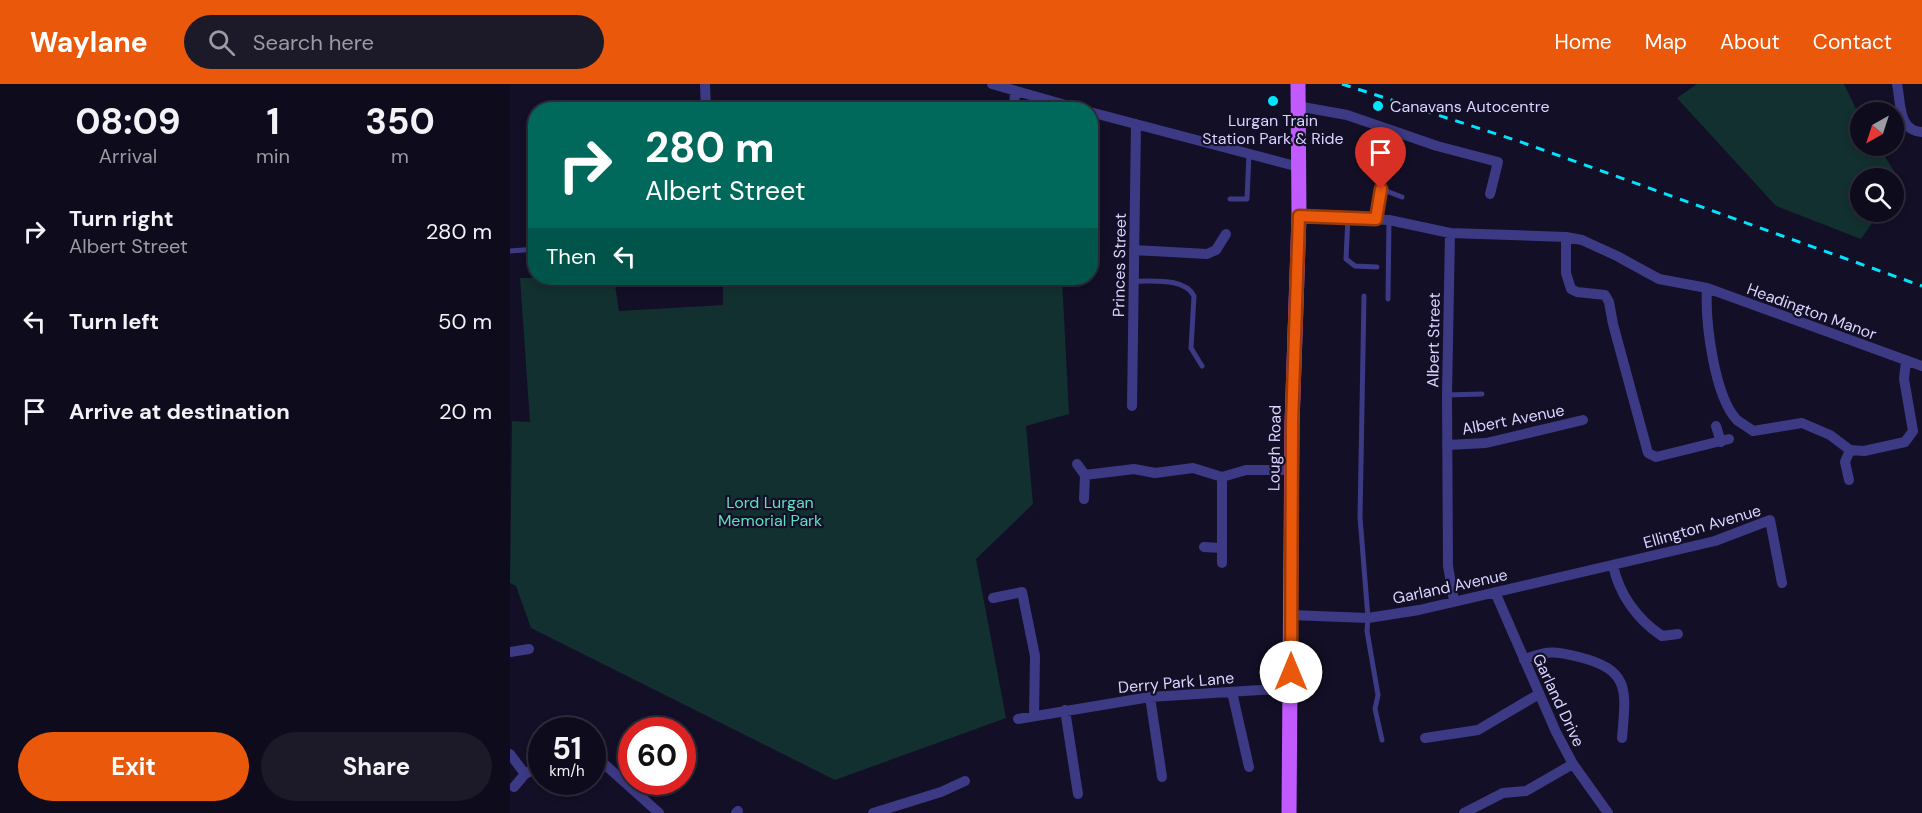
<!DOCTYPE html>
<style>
:root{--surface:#0e0b1c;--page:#1c1929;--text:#f1f3f6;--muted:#9b9ba3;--line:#2e2b3b;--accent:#ea580c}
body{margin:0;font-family:"DM Sans",sans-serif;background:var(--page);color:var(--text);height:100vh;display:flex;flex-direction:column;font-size:22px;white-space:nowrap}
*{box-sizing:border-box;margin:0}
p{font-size:20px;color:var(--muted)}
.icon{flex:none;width:33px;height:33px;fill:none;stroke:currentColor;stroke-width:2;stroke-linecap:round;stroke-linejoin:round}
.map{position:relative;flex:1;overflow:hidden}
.side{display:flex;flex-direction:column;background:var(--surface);width:510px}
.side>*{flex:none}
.hud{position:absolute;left:18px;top:18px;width:570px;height:183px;border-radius:24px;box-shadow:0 3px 9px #0003,0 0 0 2px var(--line);background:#00695c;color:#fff;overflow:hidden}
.needle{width:39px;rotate:219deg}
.fabs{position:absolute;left:1340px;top:18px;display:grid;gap:12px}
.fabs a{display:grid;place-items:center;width:54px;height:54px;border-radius:50%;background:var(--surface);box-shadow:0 3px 9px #0003,0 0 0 2px var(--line);font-size:30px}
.speed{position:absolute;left:18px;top:633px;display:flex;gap:12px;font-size:30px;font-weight:700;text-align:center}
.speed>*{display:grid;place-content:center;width:78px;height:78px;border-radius:50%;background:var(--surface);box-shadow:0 3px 9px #0003,0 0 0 2px var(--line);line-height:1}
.speed small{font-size:15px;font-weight:400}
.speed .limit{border:9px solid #d22;background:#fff;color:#111}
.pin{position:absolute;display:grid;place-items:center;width:51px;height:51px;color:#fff;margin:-62px -26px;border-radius:50% 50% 50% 0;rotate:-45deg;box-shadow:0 0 6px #0007}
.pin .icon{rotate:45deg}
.me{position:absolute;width:66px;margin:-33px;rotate:0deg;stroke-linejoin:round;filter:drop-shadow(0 0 4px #0008)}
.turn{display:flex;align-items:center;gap:21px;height:126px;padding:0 18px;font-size:27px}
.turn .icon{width:78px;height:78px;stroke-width:2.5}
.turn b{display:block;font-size:42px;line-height:51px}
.then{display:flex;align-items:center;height:57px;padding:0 18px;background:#0003;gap:12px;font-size:22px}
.eta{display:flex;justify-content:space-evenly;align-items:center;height:102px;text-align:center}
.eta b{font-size:36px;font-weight:700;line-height:42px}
.cta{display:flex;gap:12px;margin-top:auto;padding:12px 18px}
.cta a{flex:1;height:69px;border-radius:36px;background:var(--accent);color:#fff;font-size:24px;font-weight:700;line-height:69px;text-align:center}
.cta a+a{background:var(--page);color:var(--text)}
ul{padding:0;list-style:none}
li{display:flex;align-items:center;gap:18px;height:90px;padding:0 18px}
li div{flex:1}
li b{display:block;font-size:22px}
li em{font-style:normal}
header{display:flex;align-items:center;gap:36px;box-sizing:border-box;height:84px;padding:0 30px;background:var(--accent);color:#fff}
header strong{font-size:28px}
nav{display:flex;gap:33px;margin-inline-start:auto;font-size:21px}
.search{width:420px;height:54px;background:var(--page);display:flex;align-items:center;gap:15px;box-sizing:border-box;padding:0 21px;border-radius:33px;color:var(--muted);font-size:22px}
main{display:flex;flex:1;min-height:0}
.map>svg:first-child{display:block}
</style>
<header>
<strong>Waylane</strong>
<div class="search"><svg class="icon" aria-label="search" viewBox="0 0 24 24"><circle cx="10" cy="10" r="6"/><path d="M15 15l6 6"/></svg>Search here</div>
<nav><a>Home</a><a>Map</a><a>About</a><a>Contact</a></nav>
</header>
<main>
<section class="side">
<div class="eta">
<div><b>08:09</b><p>Arrival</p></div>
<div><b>1</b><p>min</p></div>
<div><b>350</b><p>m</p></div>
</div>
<ul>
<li><svg class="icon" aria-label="right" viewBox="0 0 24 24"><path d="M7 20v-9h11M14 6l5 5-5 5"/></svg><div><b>Turn right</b><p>Albert Street</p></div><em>280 m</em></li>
<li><svg class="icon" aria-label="left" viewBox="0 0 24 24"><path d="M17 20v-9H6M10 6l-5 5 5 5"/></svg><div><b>Turn left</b></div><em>50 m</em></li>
<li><svg class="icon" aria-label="arrive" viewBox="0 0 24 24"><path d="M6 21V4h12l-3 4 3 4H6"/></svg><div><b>Arrive at destination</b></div><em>20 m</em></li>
</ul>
<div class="cta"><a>Exit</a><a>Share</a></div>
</section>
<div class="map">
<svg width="1412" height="729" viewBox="0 0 1412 729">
<rect width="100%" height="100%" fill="#130f26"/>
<path fill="#12302f" d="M1187,0h147l16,33v29h18l23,36 -8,11v-15h-33v34h20l-19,27 -85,-33 -99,-108z
M10,194h94l5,33 104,-6v-27h339l7,136 -43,12 7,78 -57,55 30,159 -171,62 -304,-152 -15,-42 -6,-3 2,-162 18,1z"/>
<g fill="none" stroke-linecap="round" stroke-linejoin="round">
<path stroke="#3d3a85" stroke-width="5" d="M196,24l153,-5
M720,115h17l2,-45
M838,133l-2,42 9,7 22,1
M866,135l5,-30 21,8
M0,167l26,-2
M623,197c19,1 51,-4 61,15l-3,52 11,18
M854,212l-4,221 8,101 -1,13 11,64 -3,14 7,31
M878,215l1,-79
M937,311l35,-1"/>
<path stroke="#3d3a85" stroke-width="10" d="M195,0l1,26
M482,0l91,26
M1387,0c4,19 1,47 25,48
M787,22l50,9 90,31 61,16 -8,32
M504,26l1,-19
M580,28l209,55
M789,132l90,4 61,13 116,4 16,3 35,16 42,23 48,9 215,78
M940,149l-3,162 1,171 6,35
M1056,153v36l5,16 6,3 28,3 4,7 4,22 35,129 8,4 73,-18
M624,166l73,4 9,-4 10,-16
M1197,204c-2,33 7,108 30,132 5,4 11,7 16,11l49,-8 28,12 20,15 14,1 41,-9 8,-11 -9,-52 2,-18
M622,322l4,-282
M1206,342l5,16
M937,361l39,-2 97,-23
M567,380l8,11 -1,24
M575,391l49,-6 21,4 38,-5 29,9 24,-7h45
M712,393v86
M1339,396l-4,-18 5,-12
M694,463l18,1
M1103,481c6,30 25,55 49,71l16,-2
M985,508l61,140 17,32 35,49
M483,514l29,-6 13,64 -1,60
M781,531l77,3 51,-8 296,-69 55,-21 12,63
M0,568l19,-3
M1014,576c22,-10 32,-9 55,-3 52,13 47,34 43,81
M722,608l17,75
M640,613l12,80
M555,626l13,84
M508,635l132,-22 140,-9
M915,654l53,-8 61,-36
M82,669l67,60
M0,670l15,20 17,-9
M4,703l11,-13
M226,729l2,-2
M363,729l68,-21 24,-11
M954,729l39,-20 23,-2 47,-27"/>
<path stroke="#c25bff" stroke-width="15" d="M779,729l3,-389 7,-208 -1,-132"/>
<path stroke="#00e5ff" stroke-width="3" stroke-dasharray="9 8" stroke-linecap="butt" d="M832,0l176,57 404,145"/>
</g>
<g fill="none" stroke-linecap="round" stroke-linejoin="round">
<defs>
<path id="route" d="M781,588l1,-248 7,-208 77,3 5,-30"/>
</defs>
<use href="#route" stroke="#983908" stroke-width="15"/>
<use href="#route" stroke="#ea580c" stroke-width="10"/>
</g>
<g fill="#00e5ff" stroke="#130f26" stroke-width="2">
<circle cx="763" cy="17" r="6"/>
<circle cx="868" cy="22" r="6"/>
</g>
<g text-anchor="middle" stroke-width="4.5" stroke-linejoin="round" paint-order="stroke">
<g font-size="16" fill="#d9d4ff" stroke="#130f26" text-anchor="start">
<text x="880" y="28">Canavans Autocentre</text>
<text x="763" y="42" text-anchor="middle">Lurgan Train<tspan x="763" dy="18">Station Park &amp; Ride</tspan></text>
</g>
<g font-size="16" fill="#d9d4ff" stroke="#130f26">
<text transform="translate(609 181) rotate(-89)" y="6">Princes Street</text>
<text transform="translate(1302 227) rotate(20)" y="6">Headington Manor</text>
<text transform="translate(923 256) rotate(-89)" y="6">Albert Street</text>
<text transform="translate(1003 335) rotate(-11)" y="6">Albert Avenue</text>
<text transform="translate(764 364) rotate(-89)" y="6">Lough Road</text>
<text transform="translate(1192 442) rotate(-16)" y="6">Ellington Avenue</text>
<text transform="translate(940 502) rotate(-12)" y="6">Garland Avenue</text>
<text transform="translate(666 598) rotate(-5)" y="6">Derry Park Lane</text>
<text transform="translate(1049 616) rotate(65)" y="6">Garland Drive</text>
</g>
<g font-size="16" fill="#5fe0c0" stroke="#130f26">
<text x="260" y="424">Lord Lurgan<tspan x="260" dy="18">Memorial Park</tspan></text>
</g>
</g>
</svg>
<div class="fabs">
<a><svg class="needle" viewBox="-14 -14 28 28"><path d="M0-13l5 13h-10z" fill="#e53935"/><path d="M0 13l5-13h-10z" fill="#9b9ba3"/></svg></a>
<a><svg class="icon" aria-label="search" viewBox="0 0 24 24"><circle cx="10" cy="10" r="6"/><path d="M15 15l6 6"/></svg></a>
</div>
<div class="speed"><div>51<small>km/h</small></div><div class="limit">60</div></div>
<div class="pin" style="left:871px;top:105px;background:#d93025"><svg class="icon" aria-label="arrive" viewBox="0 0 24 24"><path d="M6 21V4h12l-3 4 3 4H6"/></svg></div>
<svg class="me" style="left:781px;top:588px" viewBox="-20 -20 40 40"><circle r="19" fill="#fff"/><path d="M0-13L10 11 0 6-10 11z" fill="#ea580c"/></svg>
<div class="hud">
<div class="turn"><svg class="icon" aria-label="right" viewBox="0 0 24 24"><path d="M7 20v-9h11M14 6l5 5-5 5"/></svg><div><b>280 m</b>Albert Street</div></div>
<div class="then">Then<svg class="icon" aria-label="left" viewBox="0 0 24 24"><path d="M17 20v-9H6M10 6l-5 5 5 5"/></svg></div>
</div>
</div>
</main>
